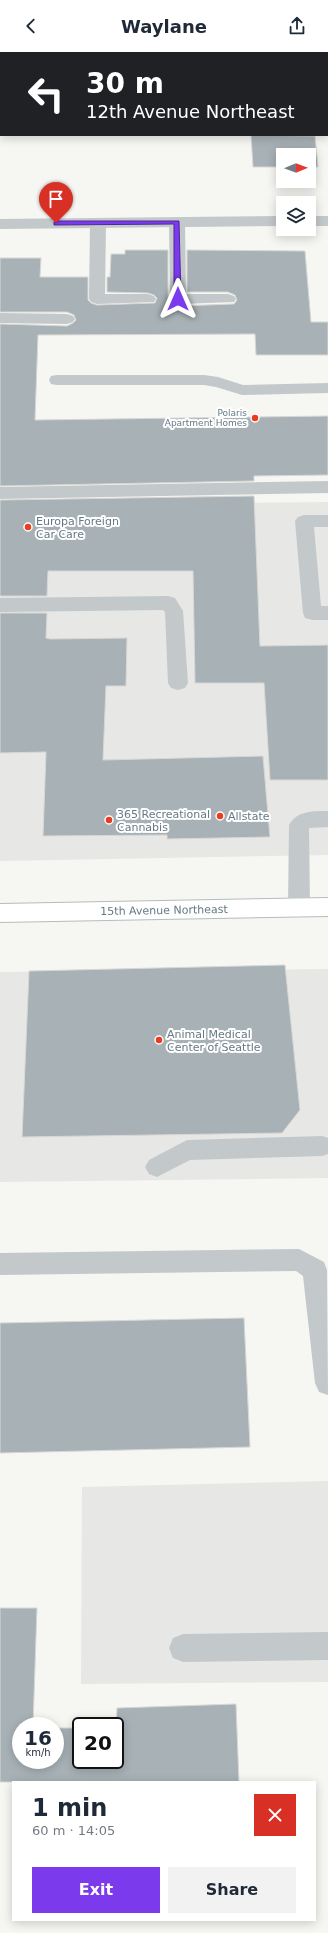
<!DOCTYPE html>
<meta charset="utf-8">
<style>
:root{--surface:#fff;--page:#f2f2f3;--text:#1f2937;--muted:#747a83;--accent:#7c3aed}
body{margin:0;font-family:"DejaVu Sans",sans-serif;background:var(--page);color:var(--text);height:100vh;display:flex;flex-direction:column;font-size:15px;white-space:nowrap}
*{box-sizing:border-box;margin:0}
p{font-size:13px;color:var(--muted)}
.icon{flex:none;width:22px;height:22px;fill:none;stroke:currentColor;stroke-width:2;stroke-linecap:round;stroke-linejoin:round}
.map{position:relative;flex:1;overflow:hidden}
.side{position:absolute;left:12px;top:1729px;width:304px;height:140px;display:flex;flex-direction:column;background:var(--surface);border-radius:0px;box-shadow:0 2px 10px #0003}
.side>*{flex:none}
.hud{position:absolute;left:0px;top:0px;width:328px;height:84px;box-shadow:0 2px 10px #0003;background:#202124;color:#fff;overflow:hidden}
.needle{width:26px;rotate:89deg}
.buttons{position:absolute;left:276px;top:96px;display:grid;gap:8px}
.buttons a{display:grid;place-items:center;width:40px;height:40px;border-radius:0px;background:var(--surface);box-shadow:0 2px 10px #0003;font-size:20px}
.speed{position:absolute;left:12px;top:1665px;display:flex;gap:8px;font-size:20px;font-weight:700;text-align:center}
.speed>*{display:grid;place-content:center;width:52px;height:52px;border-radius:50%;background:var(--surface);box-shadow:0 2px 10px #0003;line-height:1}
.speed small{font-size:10px;font-weight:400}
.speed .limit{border:2px solid #111;border-radius:6px;background:#fff;color:#111}
.pin{position:absolute;display:grid;place-items:center;width:34px;height:34px;color:#fff;margin:-41px -17px;border-radius:50% 50% 50% 0;rotate:-45deg;box-shadow:0 0 4px #0007}
.pin .icon{rotate:45deg}
.me{position:absolute;width:44px;margin:-22px;rotate:0deg;stroke-linejoin:round;filter:drop-shadow(0 0 3px #0008)}
.turn{display:flex;align-items:center;gap:14px;height:84px;padding:0 20px;font-size:18px}
.turn .icon{width:52px;height:52px;stroke-width:2.5}
.turn b{display:block;font-size:28px;line-height:34px}
.round{display:grid;place-items:center;flex:none;width:42px;height:42px;border-radius:0px;background:var(--page)}
.head{display:flex;align-items:center;justify-content:space-between;height:68px;padding:0 20px}
h1{font-size:24px;font-weight:800;line-height:30px}
.action{display:flex;gap:8px;margin-top:auto;padding:8px 20px}
.action a{flex:1;height:46px;border-radius:0px;background:var(--accent);color:#fff;font-size:16px;font-weight:800;line-height:46px;text-align:center}
.action a+a{background:var(--page);color:var(--text)}
header{display:flex;justify-content:space-between;align-items:center;height:52px;padding:0 20px;background:var(--surface);font-size:18px;font-weight:800}
.map>svg:first-child{display:block}
</style>
<header><svg class="icon" aria-label="back" viewBox="0 0 24 24"><path d="M15 5l-7 7 7 7"/></svg>Waylane<svg class="icon" aria-label="share" viewBox="0 0 24 24"><path d="M12 15V3M7 8l5-5 5 5M5 13v7h14v-7"/></svg></header>
<div class="map">
<svg width="328" height="1881" viewBox="0 0 328 1881">
<rect width="100%" height="100%" fill="#f6f6f2"/>
<path fill="#e7e8e6" d="M328,450v353l-328,6v-356z
M328,917v209l-328,4v-210z
M328,1429v201l-247,2 1,-197z"/>
<path fill="#a8b2b6" stroke="#d8d7d5" d="M251,83l64,1 3,31h-9v-12h-26v12h-30z
M125,198h43v49l4,4 6,3 56,-2 3,-4 -2,-5 -7,-3h-41v-42l118,1 6,71h17v33h-72l-1,-21 -217,1 -3,85 293,-4v59l-74,1v5l-254,5v-162l67,2 6,-3 3,-3 -2,-5 -7,-3h-67v-54h41l-1,19h48v23l3,3 6,2 58,-2 2,-5 -3,-3 -6,-2 -41,-1v-15h3l1,-23h14z
M254,444l6,150 68,-1v135h-58l-6,-97h-69l-2,-112h-145l-1,25h-47v-96z
M0,561h47l-1,25 4,1 77,-1 -1,48h-20l-3,74 160,-4 7,81 -103,2v-4l-124,1 3,-84 -46,1z
M285,913l15,145 -18,23 -260,4 7,-166z
M244,1266l6,129 -250,6v-130z
M0,1556h37l-4,118h-12v34h34v-32h26v32h34l2,-52 119,-4 3,78h-239z"/>
<g fill="none" stroke-linecap="round" stroke-linejoin="round">
<defs>
<path id="secondary" d="M328,846v18l-328,6v-18z"/>
</defs>
<use href="#secondary" stroke="#b5bcbf" stroke-width="2"/>
<path fill="#c3c8ca" fill-rule="evenodd" d="M177,165l5,2 3,3 1,72h42l6,2 2,3 -2,3 -56,2 -6,-2 -2,-3 -1,-77 3,-3z
M98,166l5,2 3,3 -1,71h43l6,2 2,3 -2,3 -57,2 -6,-2 -2,-3 1,-76 3,-3z
M0,261l67,1 6,2 2,3 -2,3 -6,2 -67,-1z
M57,323h147l14,2 25,8 85,-2v10l-86,2 -26,-8 -12,-2h-147l-6,-1 -2,-4 2,-4z
M328,429v12l-328,6v-12z
M304,463h24v12h-14l7,79h7v14h-16l-7,-2 -2,-5 -8,-92 3,-4z
M168,544l7,2 8,13 5,72 -3,5 -7,2 -7,-2 -3,-5 -3,-71 -2,-2 -163,2v-14z
M324,759h4v16l-19,1 1,80 -3,6 -8,3 -8,-3 -3,-6 1,-83c7,-13 21,-14 35,-14z
M322,1084l6,2v16l-6,2 -132,4 -33,17 -8,-3 -4,-7 4,-7 38,-20z
M299,1197l25,13 3,8 1,125 -9,-3 -4,-9 -12,-107 -7,-5 -296,4v-22z
M328,1580v28l-145,2 -10,-4 -4,-10 4,-10 10,-4z"/>
<path fill="#c3c8ca" fill-rule="evenodd" d="M17,0h14v1h-14z
M283,164v10l-283,3v-10z
M309,164h19v10h-19z"/>
<use href="#secondary" fill="#fff" fill-rule="evenodd"/>
</g>
<path fill="#7c3aed" stroke="#51269a" d="M56,169h123l2,78 -3,2 -4,-2v-75l-120,1v-3z"/>
<g fill="#e83d21" stroke="#fff" stroke-width="1.5">
<circle cx="255" cy="366" r="4"/>
<circle cx="28" cy="475" r="4"/>
<circle cx="220" cy="764" r="4"/>
<circle cx="109" cy="768" r="4"/>
<circle cx="159" cy="988" r="4"/>
</g>
<g text-anchor="middle" stroke-width="4" stroke-linejoin="round" paint-order="stroke">
<g font-size="9" fill="#647985" stroke="#fff" text-anchor="end">
<text x="247" y="364">Polaris<tspan x="247" dy="10">Apartment Homes</tspan></text>
</g>
<g font-size="11" fill="#647985" stroke="#fff" text-anchor="start">
<text x="36" y="473">Europa Foreign<tspan x="36" dy="13">Car Care</tspan></text>
<text x="117" y="766">365 Recreational<tspan x="117" dy="13">Cannabis</tspan></text>
<text x="228" y="768">Allstate</text>
<text x="167" y="986">Animal Medical<tspan x="167" dy="13">Center of Seattle</tspan></text>
</g>
<g font-size="11" fill="#647985" stroke="#fff">
<text transform="translate(164 858) rotate(-1)" y="4">15th Avenue Northeast</text>
</g>
</g>
</svg>
<div class="buttons">
<a><svg class="needle" viewBox="-14 -14 28 28"><path d="M0-13l5 13h-10z" fill="#e53935"/><path d="M0 13l5-13h-10z" fill="#747a83"/></svg></a>
<a><svg class="icon" aria-label="layers" viewBox="0 0 24 24"><path d="M12 4l9 5-9 5-9-5zM3 14l9 5 9-5"/></svg></a>
</div>
<div class="speed"><div>16<small>km/h</small></div><div class="limit">20</div></div>
<div class="pin" style="left:56px;top:171px;background:#d93025"><svg class="icon" aria-label="arrive" viewBox="0 0 24 24"><path d="M6 21V4h12l-3 4 3 4H6"/></svg></div>
<svg class="me" style="left:178px;top:247px" viewBox="-20 -20 40 40"><path d="M0-17L14 15 0 8-14 15z" fill="#7c3aed" stroke="#fff" stroke-width="4"/></svg>
<div class="hud">
<div class="turn"><svg class="icon" aria-label="left" viewBox="0 0 24 24"><path d="M17 20v-9H6M10 6l-5 5 5 5"/></svg><div><b>30 m</b>12th Avenue Northeast</div></div>
</div>
<section class="side">
<div class="head"><div><h1>1 min</h1><p>60 m · 14:05</p></div><a class="round" style="background:#d93025;color:#fff"><svg class="icon" aria-label="close" viewBox="0 0 24 24"><path d="M6 6l12 12M18 6L6 18"/></svg></a></div>
<div class="action"><a>Exit</a><a>Share</a></div>
</section>
</div>
